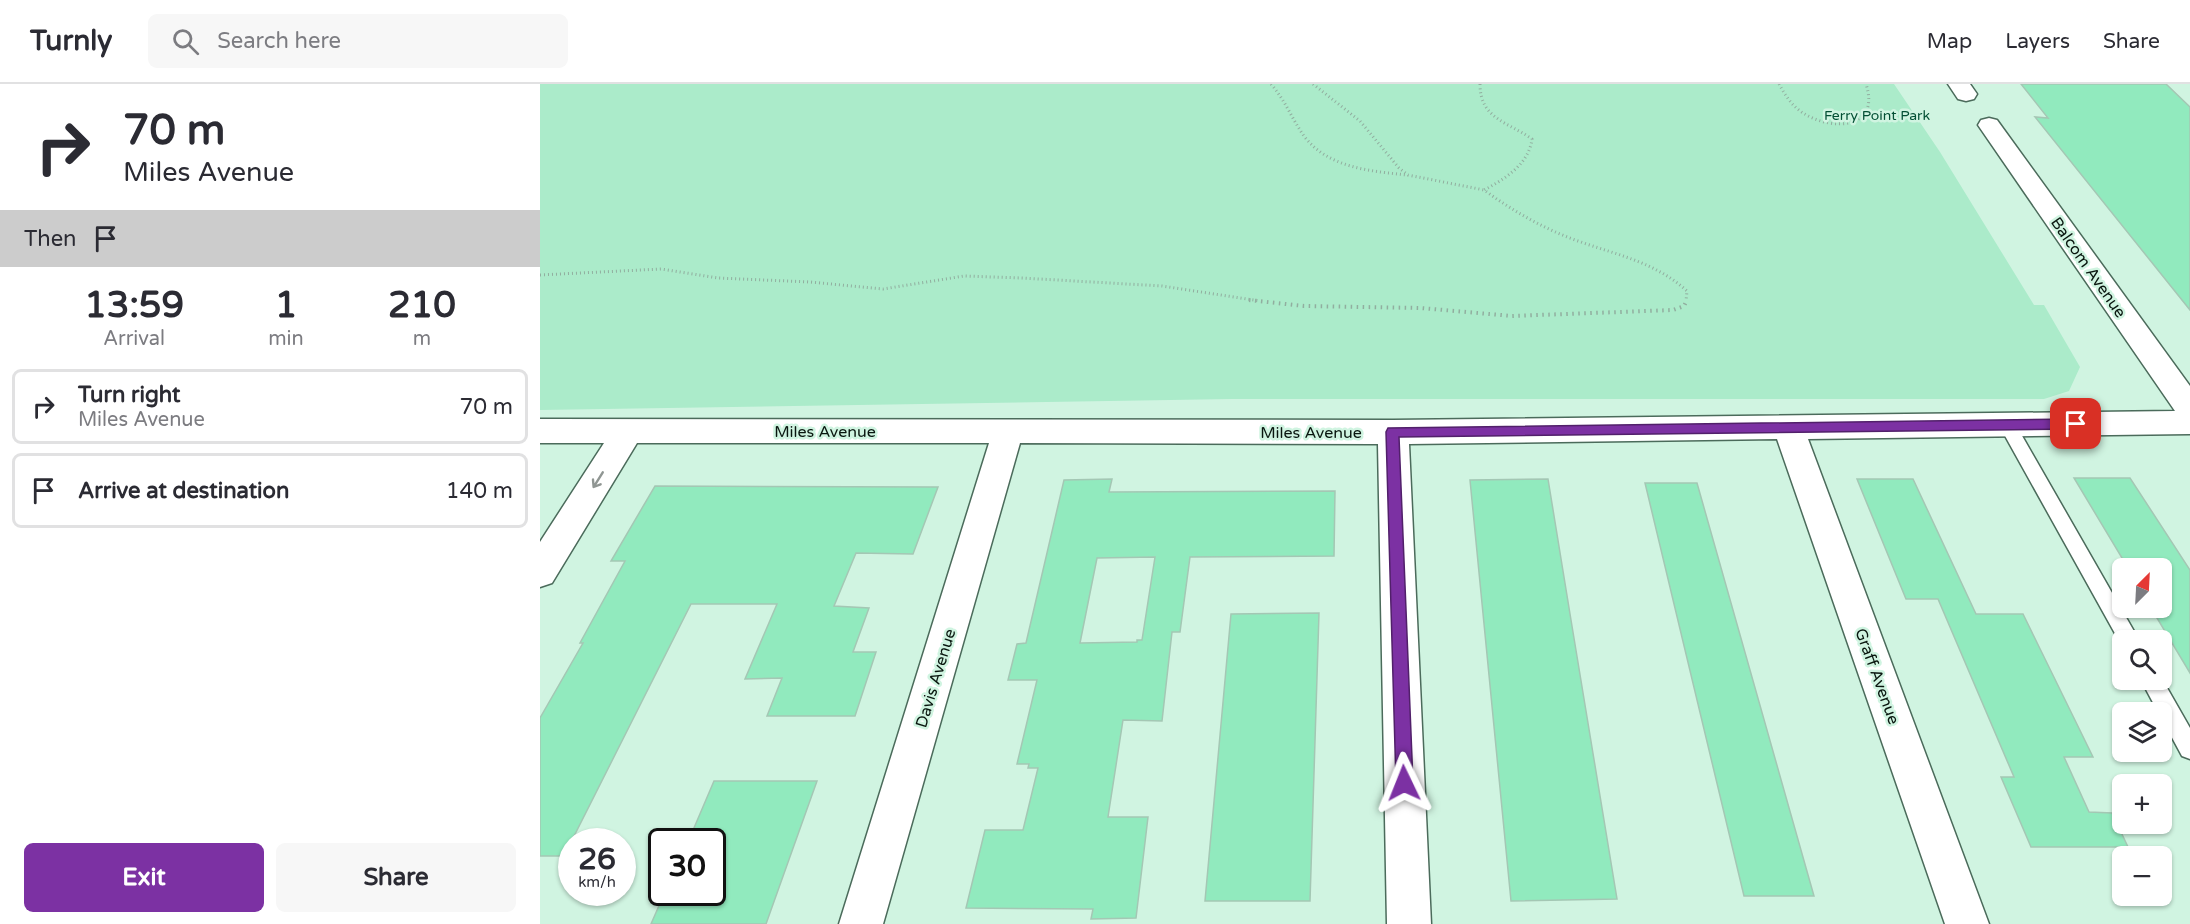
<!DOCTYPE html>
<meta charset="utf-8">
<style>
:root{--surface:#fff;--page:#f7f7f7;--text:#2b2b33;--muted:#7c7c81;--line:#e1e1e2;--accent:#7c31a3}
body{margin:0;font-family:"Varela Round",sans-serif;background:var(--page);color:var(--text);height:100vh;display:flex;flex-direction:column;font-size:22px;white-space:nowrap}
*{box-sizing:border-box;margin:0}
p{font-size:20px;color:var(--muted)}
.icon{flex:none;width:33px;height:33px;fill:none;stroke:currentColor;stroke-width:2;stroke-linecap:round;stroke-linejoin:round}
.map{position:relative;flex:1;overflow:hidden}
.panel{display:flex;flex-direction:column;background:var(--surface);width:540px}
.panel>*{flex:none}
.hud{background:#fff;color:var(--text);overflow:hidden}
.needle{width:39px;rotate:24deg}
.fabs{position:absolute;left:1572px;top:474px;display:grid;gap:12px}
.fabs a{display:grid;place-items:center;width:60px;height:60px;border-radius:9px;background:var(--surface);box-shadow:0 2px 4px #0004;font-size:30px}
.speed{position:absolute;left:18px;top:744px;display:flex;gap:12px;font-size:30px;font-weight:700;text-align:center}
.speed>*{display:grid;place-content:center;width:78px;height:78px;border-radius:50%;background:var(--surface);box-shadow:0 2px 4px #0004;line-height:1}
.speed small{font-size:15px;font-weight:400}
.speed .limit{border:3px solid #111;border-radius:9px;background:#fff;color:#111}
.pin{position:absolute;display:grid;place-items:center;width:51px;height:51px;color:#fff;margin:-26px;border-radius:12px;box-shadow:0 3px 9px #0006}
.me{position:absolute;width:66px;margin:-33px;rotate:358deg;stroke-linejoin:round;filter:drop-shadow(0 0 4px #0008)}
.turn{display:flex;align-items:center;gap:21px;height:126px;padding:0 24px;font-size:27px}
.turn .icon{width:78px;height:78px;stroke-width:2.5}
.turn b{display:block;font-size:42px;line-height:51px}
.then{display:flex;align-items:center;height:57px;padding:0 24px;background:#0003;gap:12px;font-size:22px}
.eta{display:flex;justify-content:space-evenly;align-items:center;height:102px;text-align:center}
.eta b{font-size:36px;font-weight:800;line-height:42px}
.cta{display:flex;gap:12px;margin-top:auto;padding:12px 24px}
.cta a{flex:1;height:69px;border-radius:9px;background:var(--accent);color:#fff;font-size:24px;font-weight:800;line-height:69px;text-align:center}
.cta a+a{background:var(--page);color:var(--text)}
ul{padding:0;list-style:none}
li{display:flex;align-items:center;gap:18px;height:75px;margin:0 12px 9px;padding:0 12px;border:3px solid var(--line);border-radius:9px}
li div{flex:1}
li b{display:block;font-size:22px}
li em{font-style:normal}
header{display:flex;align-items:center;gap:36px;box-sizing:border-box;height:84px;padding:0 30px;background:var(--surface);border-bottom:2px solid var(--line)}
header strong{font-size:28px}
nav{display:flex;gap:33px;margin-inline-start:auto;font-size:21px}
.search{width:420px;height:54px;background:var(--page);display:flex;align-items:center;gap:15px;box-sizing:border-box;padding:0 21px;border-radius:9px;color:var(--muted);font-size:22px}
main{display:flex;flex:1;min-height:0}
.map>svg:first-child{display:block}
</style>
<header>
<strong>Turnly</strong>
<div class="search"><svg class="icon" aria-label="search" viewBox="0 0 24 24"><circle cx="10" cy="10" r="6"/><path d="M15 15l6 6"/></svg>Search here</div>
<nav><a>Map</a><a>Layers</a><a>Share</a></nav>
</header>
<main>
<section class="panel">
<div class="hud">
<div class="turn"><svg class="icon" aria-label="right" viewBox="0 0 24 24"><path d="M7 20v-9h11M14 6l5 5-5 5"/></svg><div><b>70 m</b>Miles Avenue</div></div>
<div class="then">Then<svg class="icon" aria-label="arrive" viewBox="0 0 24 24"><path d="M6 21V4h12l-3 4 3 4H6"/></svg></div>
</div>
<div class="eta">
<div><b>13:59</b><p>Arrival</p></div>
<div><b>1</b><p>min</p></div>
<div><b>210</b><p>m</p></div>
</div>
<ul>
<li><svg class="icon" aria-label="right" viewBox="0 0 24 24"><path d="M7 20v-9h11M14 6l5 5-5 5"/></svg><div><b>Turn right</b><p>Miles Avenue</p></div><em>70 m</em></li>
<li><svg class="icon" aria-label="arrive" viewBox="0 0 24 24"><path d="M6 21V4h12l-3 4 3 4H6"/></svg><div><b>Arrive at destination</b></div><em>140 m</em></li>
</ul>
<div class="cta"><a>Exit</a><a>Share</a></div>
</section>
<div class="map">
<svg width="1650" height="840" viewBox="0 0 1650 840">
<rect width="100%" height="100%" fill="#d0f4e1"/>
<path fill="#abebca" d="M0,0h1354l46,68 94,153h10l36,62 -11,24 -25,8h-812l-692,11z"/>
<path fill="#91eabe" stroke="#a4c7b4" stroke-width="1.5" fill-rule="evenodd" d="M1481,0h145l24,23v203l-155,-193 13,1z
M1534,394h56l60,92v103l-39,-65h11v-40h-34z
M572,395l-3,13 226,-1 -1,65 -144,1 -10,75h-8l-10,89 -39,-1 -15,97h40l-12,101 -45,1 2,-10 -127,-1 19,-78h38l15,-62h-10l1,-4h-12l20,-84h-29l9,-36 9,-1 38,-163zM615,473l-13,83h-5v2l-57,1 17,-85z
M1008,395l23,141 46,279 -106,2 -41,-421z
M1317,395h56l63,135h47l70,143h-29l25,55 23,1 16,34h-97l-30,-70h13l-76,-178h-32z
M1105,399h52l117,413h-70z
M115,402l283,1 -25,67 -57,-1 -22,53 35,2 -16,44h23l-21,64h-88l15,-38 -37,1 32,-75h-86l-127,252h-24v-138l43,-75h-3l45,-82h-14z
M779,529l-9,288h-105l26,-287z
M174,697h103l-51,143h-115l14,-32h47v-50h-24z"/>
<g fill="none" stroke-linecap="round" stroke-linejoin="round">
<defs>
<path id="service" d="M1467,335l6,1 126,220h-17v6l-123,-221 2,-5z
M1622,595l28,49v31l-8,-3 -20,-37v-7h-4l-17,-32z"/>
<path id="minor" d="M1408,0h22l7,10 -3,5 -8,2 -8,-2z
M1449,34l8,2 193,266v48l-382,5 181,485h-44l-168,-485 -368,5 22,480h-44l-9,-480 -358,-1 -137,481h-44l150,-481h-352l-85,140 -12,4v-45l64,-99h-64v-24l853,1 782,-9 -197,-286 3,-5z"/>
</defs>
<use href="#service" stroke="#4b6b5b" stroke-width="3"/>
<use href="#minor" stroke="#4b6b5b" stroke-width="3"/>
<path stroke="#91ae9f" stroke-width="3" stroke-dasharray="1 3" stroke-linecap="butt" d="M731,0c14,16 21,35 33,52 24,32 66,35 103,39
M773,0l47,37 39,47 9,7 76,15
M940,0c0,35 28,38 52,55 -3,25 -27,40 -48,51 29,21 60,39 94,51 39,14 77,21 109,50l-1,10
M1239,0c6,11 13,22 24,29 28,18 78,17 63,-29
M0,191l121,-6 57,9 92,4 73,7 81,-13 58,2 140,8 98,15"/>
<path stroke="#91ae9f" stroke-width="4" stroke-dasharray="1.5 4.5" stroke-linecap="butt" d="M709,216l55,6 117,2 91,8 161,-6 11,-4 3,-6"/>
<use href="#service" fill="#fff" fill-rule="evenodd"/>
<use href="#minor" fill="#fff" fill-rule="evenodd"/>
</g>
<defs><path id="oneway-shaft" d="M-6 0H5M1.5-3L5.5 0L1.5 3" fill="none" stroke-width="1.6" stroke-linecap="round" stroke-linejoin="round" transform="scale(1.5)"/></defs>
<use stroke="#909693" href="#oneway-shaft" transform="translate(58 396) rotate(122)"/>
<path fill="#7c31a3" stroke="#51206a" stroke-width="1.5" d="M1536,335l6,5 -6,5 -677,8 14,346 -3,6 -6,3 -5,-3 -3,-6 -10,-351 2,-4z"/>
<g text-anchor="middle" stroke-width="5" stroke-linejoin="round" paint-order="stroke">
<g font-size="14" fill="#034f34" stroke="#d0f4e1">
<text x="1337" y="36">Ferry Point Park</text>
</g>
<g font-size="16" fill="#09160f" stroke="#d0f4e1">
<text transform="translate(1549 183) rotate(55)" y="6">Balcom Avenue</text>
<text x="285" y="353">Miles Avenue</text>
<text x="771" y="354">Miles Avenue</text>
<text transform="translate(1338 592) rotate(70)" y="6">Graff Avenue</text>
<text transform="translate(395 594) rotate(-73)" y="6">Davis Avenue</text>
</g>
</g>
</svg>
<div class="fabs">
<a><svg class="needle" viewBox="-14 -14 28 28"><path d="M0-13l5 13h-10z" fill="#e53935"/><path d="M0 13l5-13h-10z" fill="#7c7c81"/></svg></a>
<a><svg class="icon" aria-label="search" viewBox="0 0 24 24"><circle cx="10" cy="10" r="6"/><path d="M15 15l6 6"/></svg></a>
<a><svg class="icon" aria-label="layers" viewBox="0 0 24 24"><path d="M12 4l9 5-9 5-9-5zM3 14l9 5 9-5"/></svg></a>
<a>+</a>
<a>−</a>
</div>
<div class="speed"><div>26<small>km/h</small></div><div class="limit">30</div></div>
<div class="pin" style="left:1536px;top:340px;background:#d93025"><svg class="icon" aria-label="arrive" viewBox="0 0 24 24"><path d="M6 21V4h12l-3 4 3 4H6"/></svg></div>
<svg class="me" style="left:864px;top:699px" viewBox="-20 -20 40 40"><path d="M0-17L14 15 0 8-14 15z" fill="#7c31a3" stroke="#fff" stroke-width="4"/></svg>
</div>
</main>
